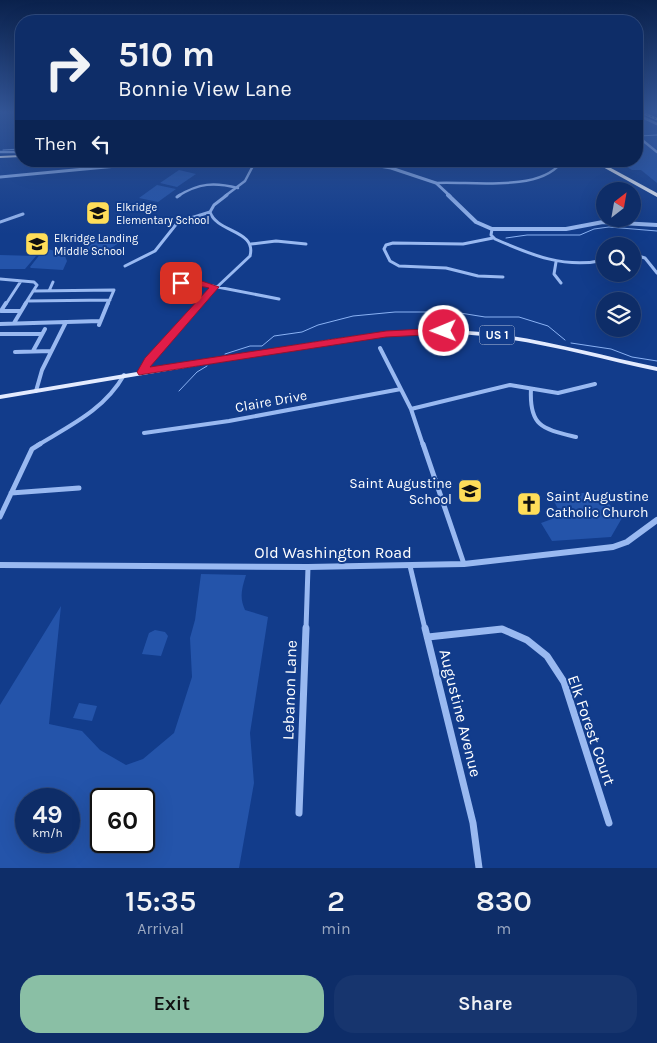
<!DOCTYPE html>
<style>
:root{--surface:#0e2d68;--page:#17356e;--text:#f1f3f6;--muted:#9ba8c0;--line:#2e497c;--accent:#8abfa5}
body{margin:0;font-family:Karla,sans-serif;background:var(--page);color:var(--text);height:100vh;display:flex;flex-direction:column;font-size:19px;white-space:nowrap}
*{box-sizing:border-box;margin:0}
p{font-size:16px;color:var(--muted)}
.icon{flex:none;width:28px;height:28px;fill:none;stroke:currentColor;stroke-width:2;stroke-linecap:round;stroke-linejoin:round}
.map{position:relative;height:868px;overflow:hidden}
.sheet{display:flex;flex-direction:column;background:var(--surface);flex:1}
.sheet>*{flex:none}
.hud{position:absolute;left:15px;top:15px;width:628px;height:152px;border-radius:20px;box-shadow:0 5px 20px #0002,0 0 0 1px var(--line);background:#0e2d68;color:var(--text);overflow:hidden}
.needle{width:32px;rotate:31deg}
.buttons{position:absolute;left:596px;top:182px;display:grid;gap:10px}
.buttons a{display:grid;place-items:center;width:45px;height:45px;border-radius:50%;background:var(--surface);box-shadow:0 5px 20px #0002,0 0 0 1px var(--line);font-size:25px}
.speed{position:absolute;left:15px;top:788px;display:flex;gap:10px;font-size:25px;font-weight:700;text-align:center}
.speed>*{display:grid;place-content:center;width:65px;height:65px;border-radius:50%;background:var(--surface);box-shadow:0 5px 20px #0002,0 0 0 1px var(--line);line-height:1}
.speed small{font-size:12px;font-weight:400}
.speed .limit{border:2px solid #111;border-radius:8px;background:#fff;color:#111}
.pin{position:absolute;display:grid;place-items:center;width:42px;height:42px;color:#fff;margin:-21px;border-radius:10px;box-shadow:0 2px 8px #0006}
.me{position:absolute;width:55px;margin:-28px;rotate:269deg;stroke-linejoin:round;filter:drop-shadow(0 0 4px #0008)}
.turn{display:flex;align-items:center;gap:18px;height:105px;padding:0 20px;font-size:22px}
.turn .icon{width:65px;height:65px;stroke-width:2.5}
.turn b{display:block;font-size:35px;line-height:42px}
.then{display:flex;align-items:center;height:48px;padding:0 20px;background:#0003;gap:10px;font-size:19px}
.eta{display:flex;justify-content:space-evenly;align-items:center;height:85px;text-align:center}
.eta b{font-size:30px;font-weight:600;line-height:35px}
.action{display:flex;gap:10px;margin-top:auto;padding:10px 20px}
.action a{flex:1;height:58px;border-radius:20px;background:var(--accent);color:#111;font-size:20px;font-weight:600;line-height:58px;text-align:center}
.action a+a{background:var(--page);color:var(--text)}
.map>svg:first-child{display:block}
</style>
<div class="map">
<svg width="657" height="868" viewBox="0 0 657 868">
<rect width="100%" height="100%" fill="#123c8b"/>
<path fill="#2454aa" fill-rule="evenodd" d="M643,114l14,6v63l-16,-13h-9l-16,-9h20v-45z
M179,170l17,4 -19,13 -17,-4z
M157,185l19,4 -18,13 -19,-4z
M100,239l22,2 -20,13 -19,-5z
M45,248l19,6 3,7 -4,9 -32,-2 -1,-1z
M0,255l36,1 -11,13h-25z
M550,493h49l23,25 -11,19 -59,4 -11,-18 11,-4 -2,-3 11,-1z
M201,574l45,1c-4,13 -7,22 -1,35l23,7 -18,116 4,50 -15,85h-239v-163l61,-99 -12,118 33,7 18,19 26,15 17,-6 31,-26 18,-56 -2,-39 5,-18zM26,799h43v42h-43zM101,799h43v42h-43z
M155,630l10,2 3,4 -7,20 -19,-2 7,-21z
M79,703l18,3 -5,15 -19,-3z"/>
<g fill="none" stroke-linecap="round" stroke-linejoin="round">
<path stroke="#8ab2f4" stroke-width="1" d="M640,136l17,-1
M3,150l18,-1
M506,238l21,-3h53l14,-6 15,-2 48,4
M571,343l40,6 21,8 25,4
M225,354l25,-8h12l12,-10 28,-4 16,-7 35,-9 42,-4h59l31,5h34l29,9 17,14
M179,391l18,-19 10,-6"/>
<path stroke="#99b9f1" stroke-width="2.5" d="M636,114l21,10
M636,135l21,17
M0,152h21
M436,183c34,-2 101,9 124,-19
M178,196c21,-13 36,-14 60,-8
M225,196l20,-15 10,-19"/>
<path stroke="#99b9f1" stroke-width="3" d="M177,197l3,-2
M0,222l23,-8
M492,229l-1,6 4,4c36,16 70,30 110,21
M493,238l-30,6 -70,-1 -7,2 -2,4 6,12 9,5 47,2 32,8 25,1
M251,244l25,-3 30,3
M632,254l13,4 12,15
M556,262l-2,12 7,9
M125,266l30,-15 23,-29 32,-10
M0,279l34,3 3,3 -12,19
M177,283l25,1 77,15
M33,291l81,-1 -6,14
M49,291l4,-9
M27,301l83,-1
M6,304l15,-23
M199,304l51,-48c7,-26 -33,-23 -40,-44l4,-7 13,-10"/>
<path stroke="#99b9f1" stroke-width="4" d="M1,311l5,-8
M1,311h20
M14,323l12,-20
M0,324l100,-3
M99,325l9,-22
M0,334h42
M380,348l31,61 12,36
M33,351l12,-22
M15,352l36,-1
M142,372l6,-12 52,-57
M531,389c-2,38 12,40 45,48
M36,391l6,-21 24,-48
M411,409l99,-24 48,8 37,-9
M144,433l85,-12 172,-32
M38,445c33,-20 67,-36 86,-70"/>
<path stroke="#99b9f1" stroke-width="5" d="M423,444l41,120
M11,493l68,-5
M0,517l32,-68 8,-5
M410,566l15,63
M306,629l2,-62"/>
<path stroke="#99b9f1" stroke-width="7" d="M425,628l48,195 6,45
M428,637l74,-8 25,11 20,16 17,26 45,141
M299,813l7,-185"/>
<path stroke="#99b9f1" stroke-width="3" d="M0,177l138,-13 224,-1 29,5 45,15 14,13"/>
<path stroke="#99b9f1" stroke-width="4" d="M448,195l28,27 16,7h74l37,-7 54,3"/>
<path stroke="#99b9f1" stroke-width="6" d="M0,565l308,2 156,-3 149,-17 14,-5 30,-22"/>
<path fill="#e3ebff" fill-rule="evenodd" d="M413,330c23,0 45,0 68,2 60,6 118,23 176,35v4c-67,-14 -133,-34 -202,-37 -43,-2 -86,4 -128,10l-327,55v-4l327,-55 43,-6z"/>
<path fill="#fff" fill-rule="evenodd" d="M21,155v2l-21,1v-2z
M592,161h6l59,32v4z"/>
<defs>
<path id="rail" d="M643,113l14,6"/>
</defs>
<use href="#rail" stroke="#fff" stroke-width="2.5"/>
<use href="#rail" stroke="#123c8b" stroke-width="1" stroke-dasharray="2" stroke-linecap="butt"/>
</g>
<linearGradient id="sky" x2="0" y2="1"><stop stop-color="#0a214c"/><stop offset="0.48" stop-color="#335698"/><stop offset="1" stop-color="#335698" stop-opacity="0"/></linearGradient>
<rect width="657" height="234" fill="url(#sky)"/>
<path fill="#e11d48" stroke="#92132f" d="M199,280l20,7 -69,80 236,-36 58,-3 5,3 -5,3 -58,3 -247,38 -2,-3 8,-14 64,-70c-9,-3 -26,0 -33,-5l5,-2z"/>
<defs>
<symbol id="school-square" viewBox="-11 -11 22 22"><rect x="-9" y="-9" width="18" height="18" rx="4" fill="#ffde59" stroke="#123c8b"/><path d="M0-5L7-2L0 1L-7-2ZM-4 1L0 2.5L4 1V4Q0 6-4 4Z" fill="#111"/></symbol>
<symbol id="church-square" viewBox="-11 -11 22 22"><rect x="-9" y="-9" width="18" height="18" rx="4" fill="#ffde59" stroke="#123c8b"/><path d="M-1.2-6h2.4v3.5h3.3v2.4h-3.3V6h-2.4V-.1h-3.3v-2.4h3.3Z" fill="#111"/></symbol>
</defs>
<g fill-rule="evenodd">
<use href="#school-square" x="84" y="199" width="28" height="28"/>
<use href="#school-square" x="23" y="230" width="28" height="28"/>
<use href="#school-square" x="456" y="477" width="28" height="28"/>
<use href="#church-square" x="515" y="490" width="28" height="28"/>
</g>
<g text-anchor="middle" stroke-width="4" stroke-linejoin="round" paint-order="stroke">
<g font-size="11" fill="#fff" stroke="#123c8b" text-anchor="start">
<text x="116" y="211">Elkridge<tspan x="116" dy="13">Elementary School</tspan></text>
<text x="54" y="242">Elkridge Landing<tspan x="54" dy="13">Middle School</tspan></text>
</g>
<rect fill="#123c8b" stroke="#b8c4dc" stroke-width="1" x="479.5" y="325.5" width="35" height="19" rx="4"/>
<g font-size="12" font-weight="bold" fill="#fff">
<text x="497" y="339">US 1</text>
</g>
<g font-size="14" fill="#fff" stroke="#123c8b">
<text transform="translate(271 401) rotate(-10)" y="5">Claire Drive</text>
</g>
<g font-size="14" fill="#fff" stroke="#123c8b" text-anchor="end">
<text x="452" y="488">Saint Augustine<tspan x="452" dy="16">School</tspan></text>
<text x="546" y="501" text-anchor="start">Saint Augustine<tspan x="546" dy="16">Catholic Church</tspan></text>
</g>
<g font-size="16" fill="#fff" stroke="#123c8b">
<text x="333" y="558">Old Washington Road</text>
<text transform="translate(289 690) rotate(-88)" y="6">Lebanon Lane</text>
<text transform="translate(461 713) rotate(76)" y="6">Augustine Avenue</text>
<text transform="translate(592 730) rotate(71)" y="6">Elk Forest Court</text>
</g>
</g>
</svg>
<div class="buttons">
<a><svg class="needle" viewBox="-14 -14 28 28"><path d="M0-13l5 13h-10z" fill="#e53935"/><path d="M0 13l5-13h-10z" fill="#9ba8c0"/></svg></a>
<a><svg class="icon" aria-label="search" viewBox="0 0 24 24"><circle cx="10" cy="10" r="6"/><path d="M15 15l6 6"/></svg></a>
<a><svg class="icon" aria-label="layers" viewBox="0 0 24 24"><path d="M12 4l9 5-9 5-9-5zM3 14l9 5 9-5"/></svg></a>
</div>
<div class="speed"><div>49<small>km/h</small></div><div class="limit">60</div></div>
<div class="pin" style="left:181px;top:283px;background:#d93025"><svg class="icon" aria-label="arrive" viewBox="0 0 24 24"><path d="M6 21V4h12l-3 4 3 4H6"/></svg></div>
<svg class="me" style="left:444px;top:331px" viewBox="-20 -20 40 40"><circle r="17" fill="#e11d48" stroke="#fff" stroke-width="3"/><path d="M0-11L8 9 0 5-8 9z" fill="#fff"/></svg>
<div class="hud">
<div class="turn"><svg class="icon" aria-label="right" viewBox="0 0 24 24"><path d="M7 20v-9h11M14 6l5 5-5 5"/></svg><div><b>510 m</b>Bonnie View Lane</div></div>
<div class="then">Then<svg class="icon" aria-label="left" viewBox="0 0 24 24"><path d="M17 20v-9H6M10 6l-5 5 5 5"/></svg></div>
</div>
</div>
<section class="sheet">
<div class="eta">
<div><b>15:35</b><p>Arrival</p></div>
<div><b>2</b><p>min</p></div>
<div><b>830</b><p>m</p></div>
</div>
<div class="action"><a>Exit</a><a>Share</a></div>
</section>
